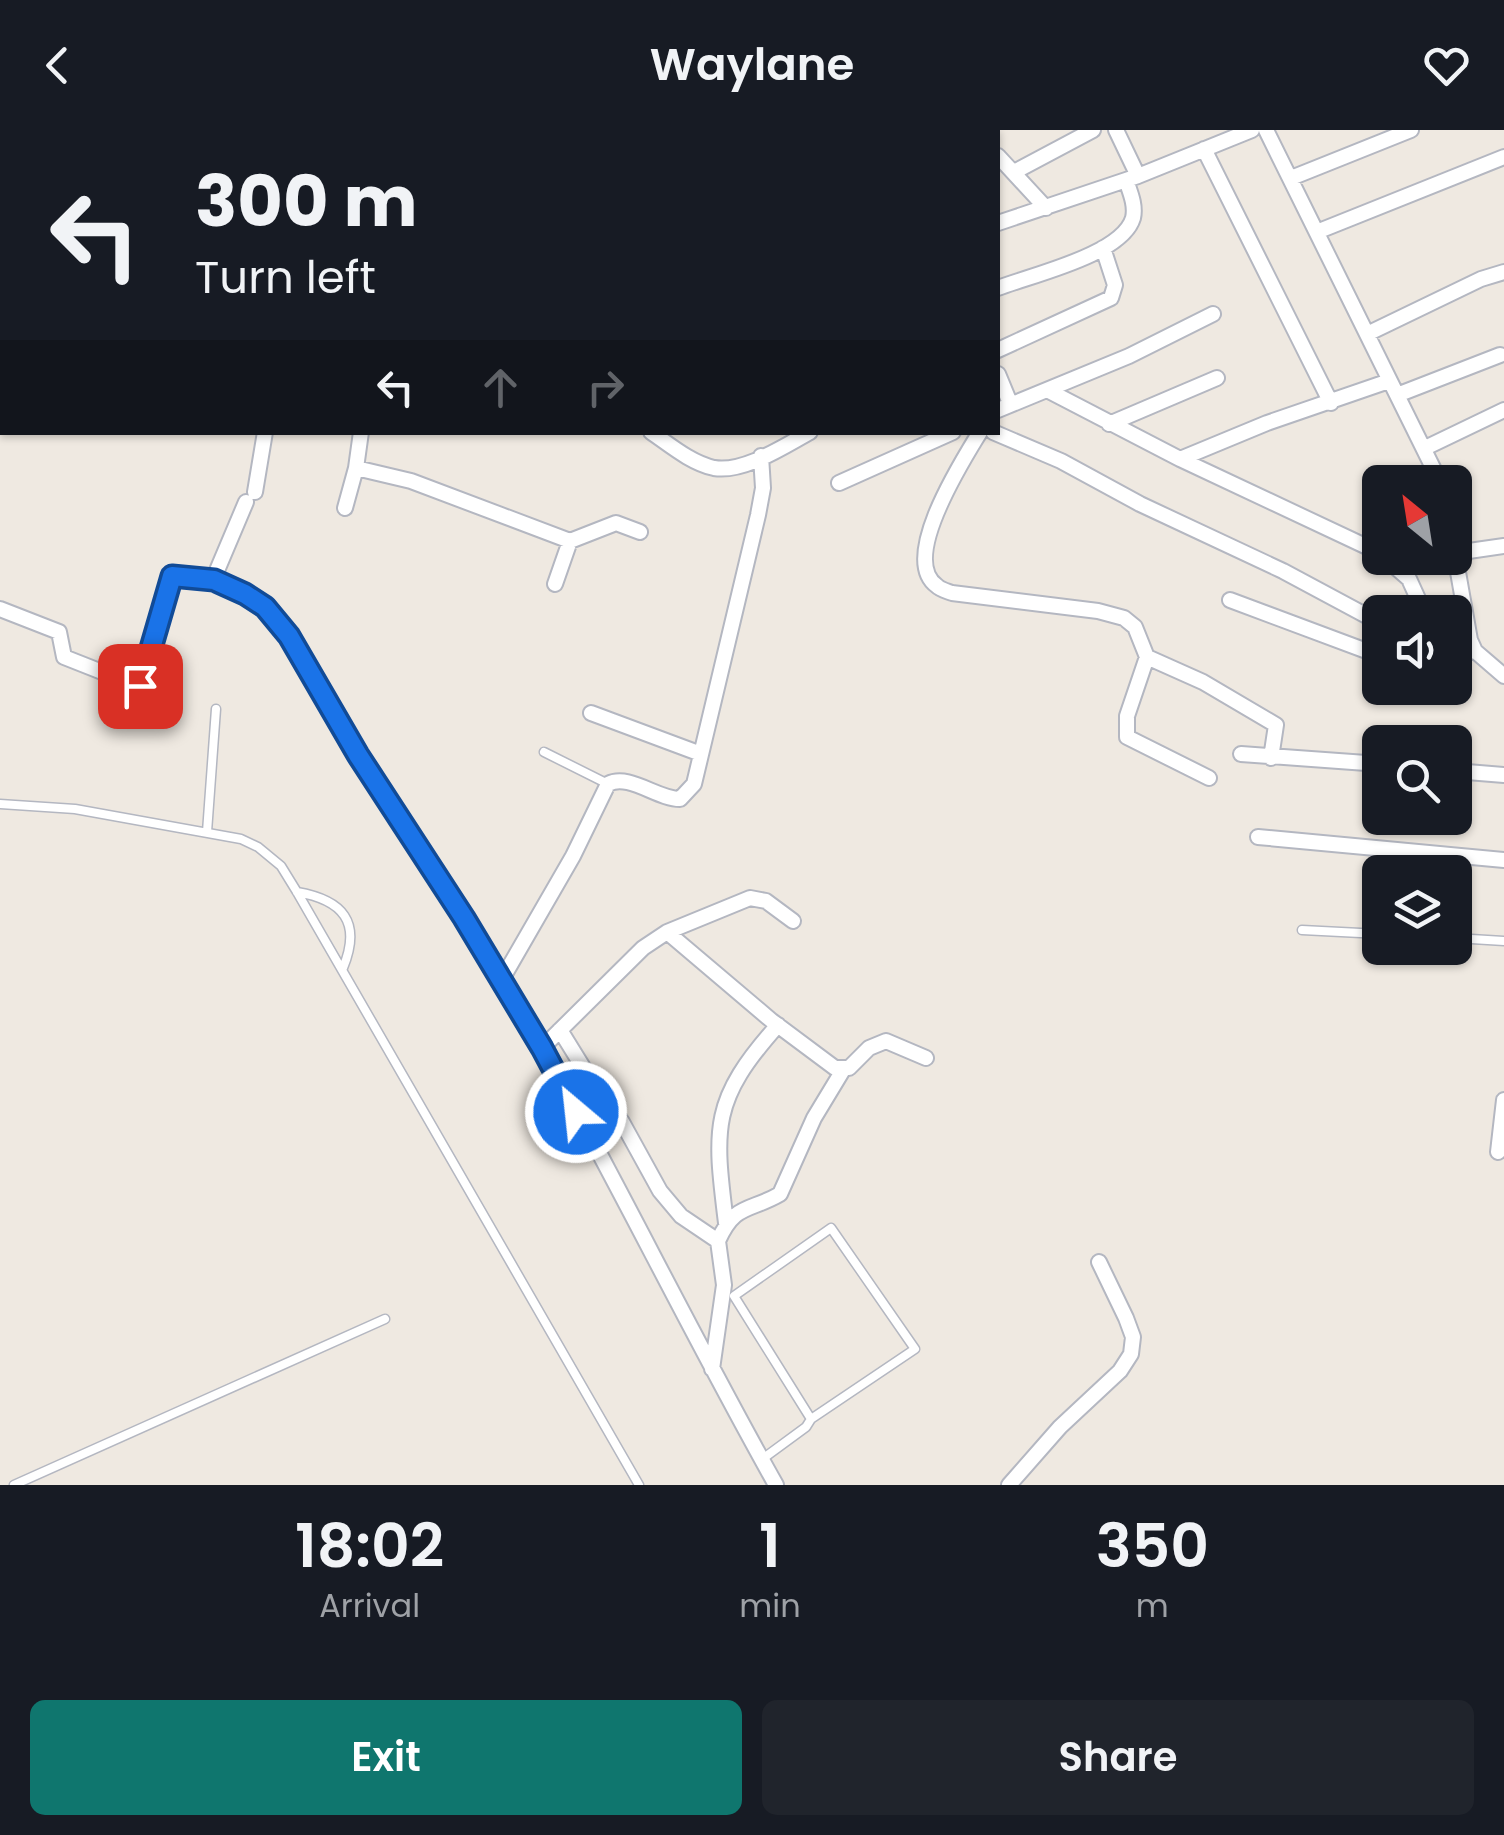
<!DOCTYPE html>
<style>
:root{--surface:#171b24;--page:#20242c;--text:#f1f3f6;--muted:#9ea1a6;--accent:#0f766e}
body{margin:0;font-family:Poppins,sans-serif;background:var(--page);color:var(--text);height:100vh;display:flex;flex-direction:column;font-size:38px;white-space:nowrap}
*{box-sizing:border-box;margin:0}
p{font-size:32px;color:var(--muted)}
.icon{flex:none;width:55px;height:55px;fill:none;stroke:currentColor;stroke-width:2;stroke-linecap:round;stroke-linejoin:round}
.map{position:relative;height:1355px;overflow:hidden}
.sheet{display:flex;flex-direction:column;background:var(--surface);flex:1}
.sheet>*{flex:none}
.guide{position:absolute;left:0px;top:0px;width:1000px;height:305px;box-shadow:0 2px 8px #0004;background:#171b24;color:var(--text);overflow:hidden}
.needle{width:65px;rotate:330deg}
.buttons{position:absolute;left:1362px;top:335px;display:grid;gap:20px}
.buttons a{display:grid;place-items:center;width:110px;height:110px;border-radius:15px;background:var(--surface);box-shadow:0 2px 8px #0004;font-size:50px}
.pin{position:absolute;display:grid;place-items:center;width:85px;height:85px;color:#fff;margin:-42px;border-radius:20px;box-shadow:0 5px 15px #0006}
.me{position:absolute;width:110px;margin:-55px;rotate:332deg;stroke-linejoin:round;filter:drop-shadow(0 0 8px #0008)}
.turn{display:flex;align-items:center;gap:35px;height:210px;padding:0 30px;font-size:45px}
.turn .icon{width:130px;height:130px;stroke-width:2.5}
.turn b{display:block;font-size:70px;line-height:85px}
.lanes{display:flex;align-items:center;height:95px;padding:0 30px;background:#0003;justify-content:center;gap:50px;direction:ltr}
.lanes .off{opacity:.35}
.eta{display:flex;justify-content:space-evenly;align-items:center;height:170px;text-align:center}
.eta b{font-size:60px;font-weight:600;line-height:70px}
.primary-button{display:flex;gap:20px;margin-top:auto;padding:20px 30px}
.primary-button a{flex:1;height:115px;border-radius:15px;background:var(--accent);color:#fff;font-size:40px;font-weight:600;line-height:115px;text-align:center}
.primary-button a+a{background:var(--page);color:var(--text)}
header{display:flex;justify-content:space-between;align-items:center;height:130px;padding:0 30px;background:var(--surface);font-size:45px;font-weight:600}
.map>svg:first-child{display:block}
</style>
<header><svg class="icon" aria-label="back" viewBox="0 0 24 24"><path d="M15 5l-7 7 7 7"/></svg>Waylane<svg class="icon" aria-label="heart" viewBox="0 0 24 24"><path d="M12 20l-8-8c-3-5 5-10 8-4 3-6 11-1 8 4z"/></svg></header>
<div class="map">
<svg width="1504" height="1355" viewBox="0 0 1504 1355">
<rect width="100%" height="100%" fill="#efe9e1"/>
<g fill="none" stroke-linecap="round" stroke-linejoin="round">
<defs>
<path id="lane" d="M544,622l64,32
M0,674l75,5 166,30 17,8 23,19 16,26 342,593
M207,702l9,-123
M297,762c46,8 65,30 46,76
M1302,800l78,4
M1455,808l49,3
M761,1330l45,-33 5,-8 -77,-123 97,-68 84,121 -104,70
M14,1355l371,-166"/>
<path id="street" d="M375,0l1,2
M448,0l1,2
M587,0l1,2
M973,0l2,2
M1116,0l22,46
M1266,0l174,352
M653,1l3,-1
M222,2l1,-2
M492,2l5,-2
M788,2l5,-2
M935,2l7,-2
M1204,19l127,254
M998,26l48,52
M1014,42l79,-42
M1291,48l120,-48
M998,93l140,-47 114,-46
M1319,101l185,-74
M0,123l2,-1
M998,158c33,-13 124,-33 135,-70 3,-13 -3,-26 -7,-38
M1367,204l114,-55 23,-7
M998,220l113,-52 4,-13 -12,-37
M998,244l12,29
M1047,260l133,69 200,94
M1397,265l103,-40
M998,280l131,-54 84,-42
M1109,294l108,-46
M651,302c19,13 40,31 63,36 30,5 70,-22 96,-36
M980,302c-17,28 -81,127 -43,154 4,4 10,5 15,7l146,18 26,7 11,9 12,30 56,25 73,43 -5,33
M993,302l68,29 79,43 143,67 97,52
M1425,318l79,-38
M1180,329l87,-36 122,-42
M356,338l55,13 159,60 46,-18 24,9
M839,353l114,-51
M255,362l10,-60
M345,378l11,-40 5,-36
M1455,423l49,-7
M1455,425l15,85 5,11 29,25
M1385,428l24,21 15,33
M213,450l33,-78
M555,454l15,-43
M1230,470l150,56
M0,479l59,23 5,25 76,30 31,-111c34,2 65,8 92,30 40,34 69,108 98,153 62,96 126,191 182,290 80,144 152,292 233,436
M1455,524l20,-3
M1147,527l-20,59v21l82,41
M591,583l110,41
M1241,624l139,10
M1455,641l49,4
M1258,707l246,23
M667,802l105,89 63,47h14l20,-20 17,-7 40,17
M501,851l72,-125 35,-72c21,-11 49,15 72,15l14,-15 64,-269 5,-27 -2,-32
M560,900l29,47 33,45 38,69 21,25 37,25 6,44 -12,84
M542,918l101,-100 24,-16 83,-34 16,3 27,20
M1498,1022l6,-52
M726,1093c-12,-96 -15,-123 52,-198
M718,1111c17,-38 31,-29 62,-47l34,-76 29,-48
M1009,1355l51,-58 60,-56 11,-17 2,-17 -7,-19 -27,-56"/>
</defs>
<use href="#lane" stroke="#b4b7c1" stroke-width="11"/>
<use href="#street" stroke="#b4b7c1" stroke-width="18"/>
<use href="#lane" stroke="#fff" stroke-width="8"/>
<use href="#street" stroke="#fff" stroke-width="14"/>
</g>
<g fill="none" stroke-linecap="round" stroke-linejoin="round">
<defs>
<path id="route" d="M140,556l32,-110 42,4 31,14 20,13 24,29 69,119 106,163 78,130 34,64"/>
</defs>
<use href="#route" stroke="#114b97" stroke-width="25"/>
<use href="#route" stroke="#1a73e8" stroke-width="18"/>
</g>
</svg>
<div class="buttons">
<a><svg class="needle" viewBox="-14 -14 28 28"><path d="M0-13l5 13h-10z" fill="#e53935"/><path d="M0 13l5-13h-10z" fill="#9ea1a6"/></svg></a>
<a><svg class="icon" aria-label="sound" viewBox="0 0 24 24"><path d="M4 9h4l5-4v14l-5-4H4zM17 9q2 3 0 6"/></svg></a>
<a><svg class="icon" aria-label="search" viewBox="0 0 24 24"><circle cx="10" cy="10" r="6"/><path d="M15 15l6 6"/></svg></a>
<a><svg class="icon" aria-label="layers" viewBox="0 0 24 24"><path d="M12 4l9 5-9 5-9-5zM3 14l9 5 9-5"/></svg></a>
</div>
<div class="pin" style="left:140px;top:556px;background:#d93025"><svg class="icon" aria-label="arrive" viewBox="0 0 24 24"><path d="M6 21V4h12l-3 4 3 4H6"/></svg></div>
<svg class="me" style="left:576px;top:982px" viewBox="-20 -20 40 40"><circle r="17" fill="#1a73e8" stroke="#fff" stroke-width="3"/><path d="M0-11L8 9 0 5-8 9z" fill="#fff"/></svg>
<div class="guide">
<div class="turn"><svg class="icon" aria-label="left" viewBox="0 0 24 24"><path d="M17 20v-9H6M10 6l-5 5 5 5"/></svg><div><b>300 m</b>Turn left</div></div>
<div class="lanes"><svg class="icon" aria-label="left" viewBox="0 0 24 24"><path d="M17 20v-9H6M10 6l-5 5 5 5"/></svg><svg class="icon off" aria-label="ahead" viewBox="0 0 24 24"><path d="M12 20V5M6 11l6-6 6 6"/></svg><svg class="icon off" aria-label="right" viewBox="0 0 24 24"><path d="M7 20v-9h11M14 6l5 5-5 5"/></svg></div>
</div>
</div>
<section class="sheet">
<div class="eta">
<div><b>18:02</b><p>Arrival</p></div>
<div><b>1</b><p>min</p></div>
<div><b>350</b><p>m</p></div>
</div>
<div class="primary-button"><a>Exit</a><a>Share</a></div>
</section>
